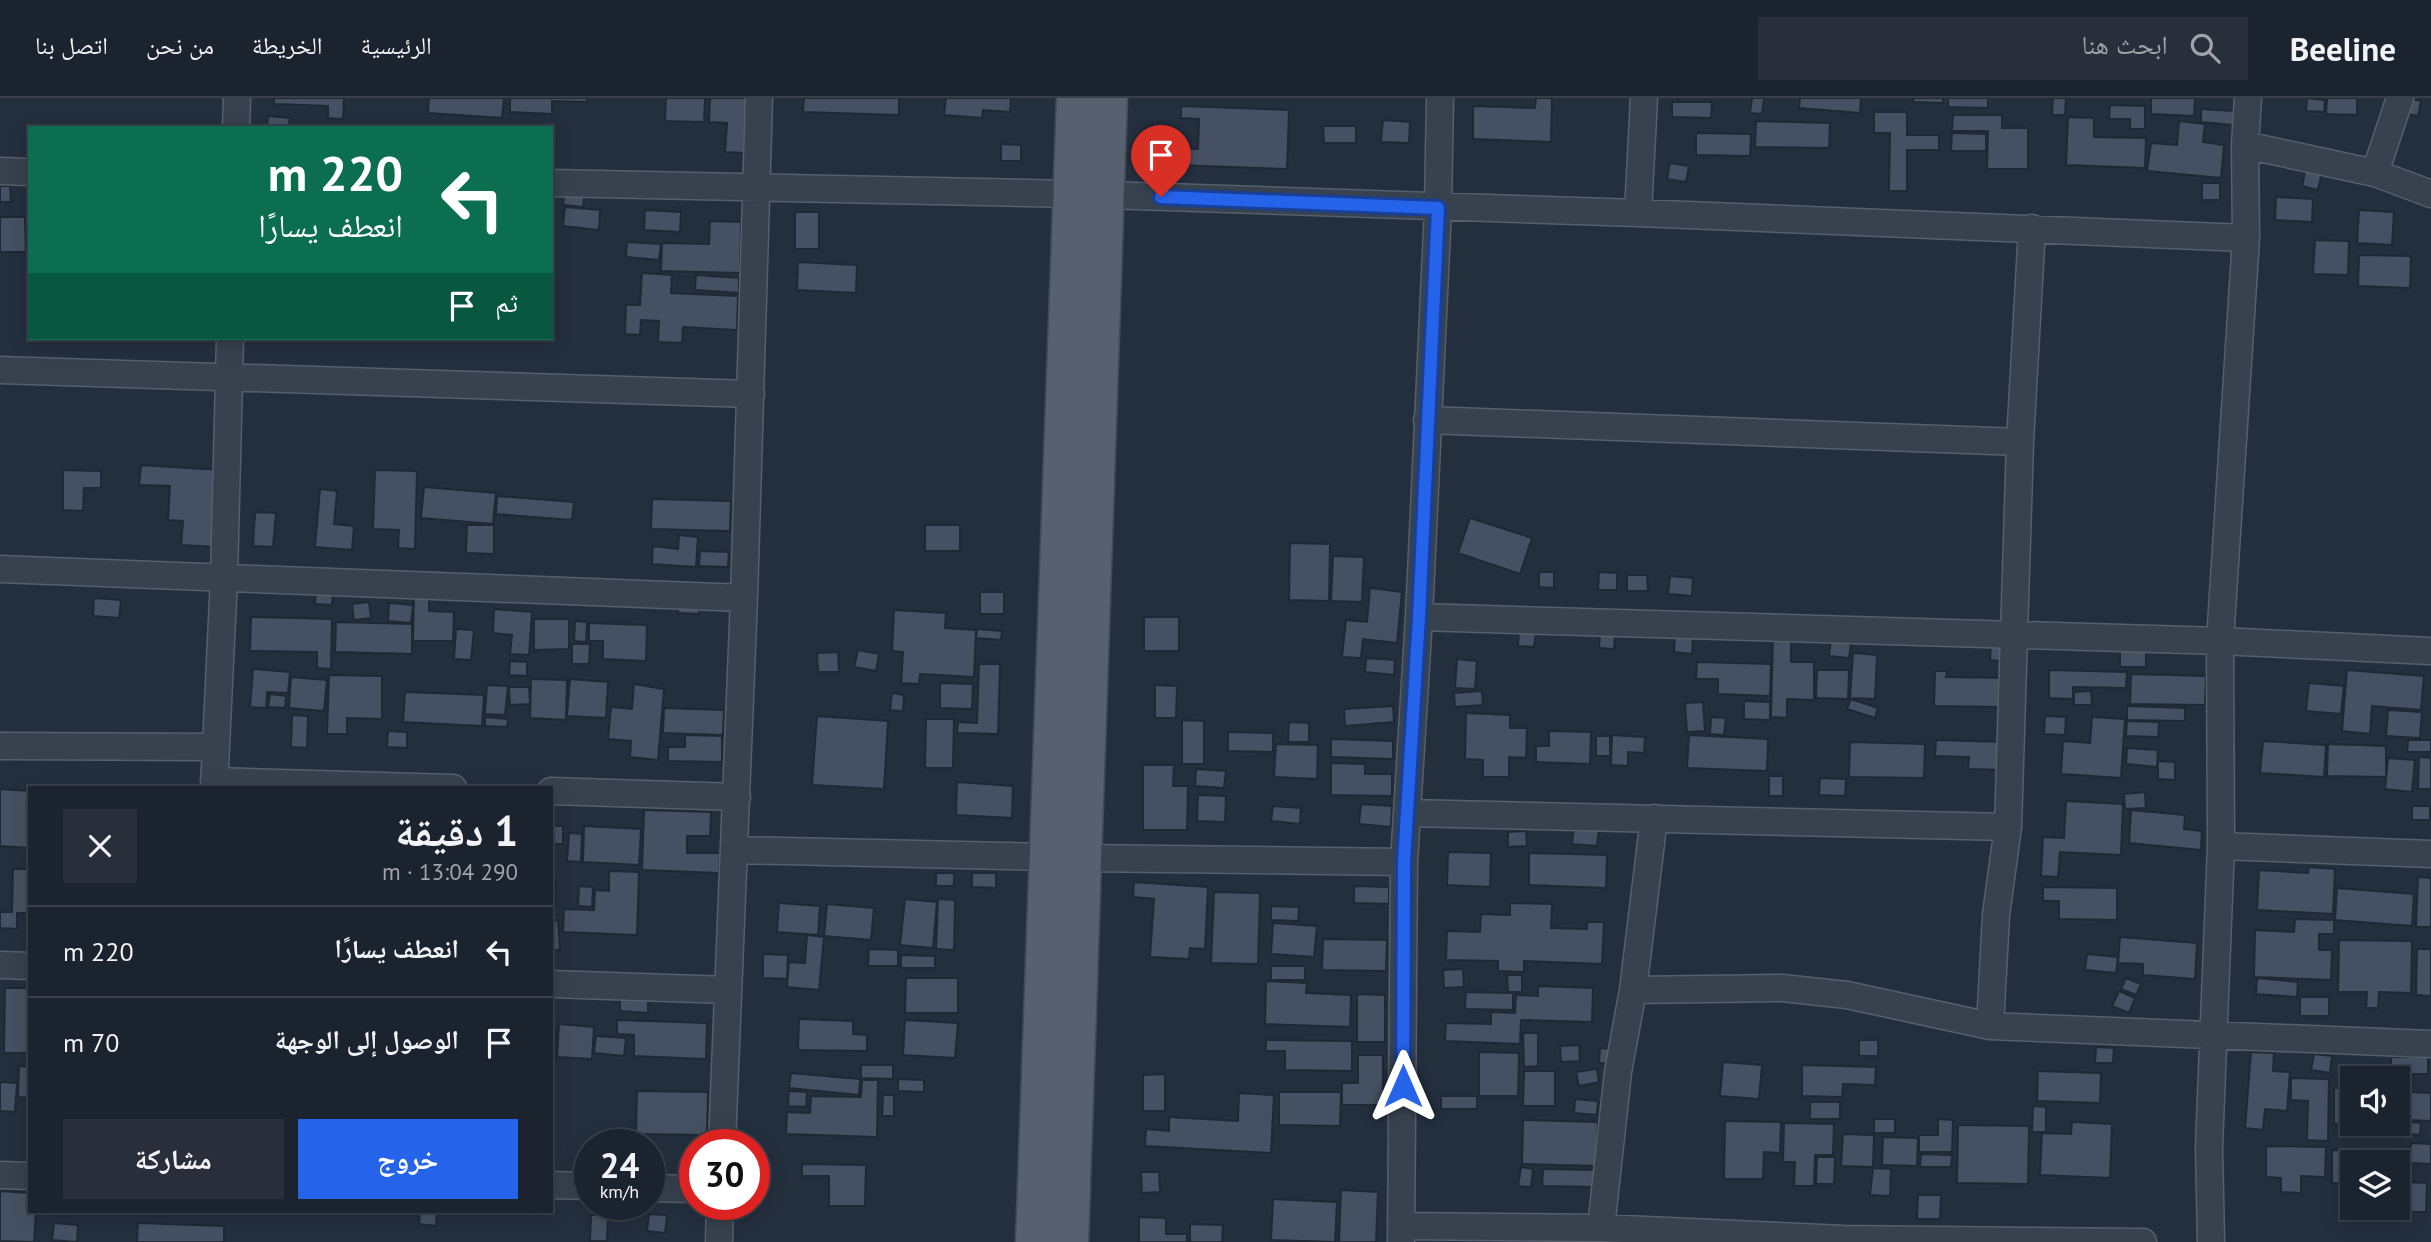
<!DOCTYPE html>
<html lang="ar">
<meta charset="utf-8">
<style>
:root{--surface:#1b232e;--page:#282f3a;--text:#f1f3f6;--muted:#a0a4aa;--line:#39404a;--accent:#2563eb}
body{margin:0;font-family:"PT Sans","Noto Naskh Arabic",sans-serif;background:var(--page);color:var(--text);direction:rtl;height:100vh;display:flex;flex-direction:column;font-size:26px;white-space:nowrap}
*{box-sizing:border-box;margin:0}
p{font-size:23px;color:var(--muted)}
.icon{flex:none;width:38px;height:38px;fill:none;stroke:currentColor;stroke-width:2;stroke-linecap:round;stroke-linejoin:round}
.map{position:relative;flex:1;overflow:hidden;direction:ltr}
.side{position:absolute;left:28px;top:688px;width:525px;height:427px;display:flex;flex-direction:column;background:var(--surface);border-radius:0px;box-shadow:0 4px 18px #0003,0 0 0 2px var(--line);direction:rtl}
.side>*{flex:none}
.top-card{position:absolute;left:28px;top:28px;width:525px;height:214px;border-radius:0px;box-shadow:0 4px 18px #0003,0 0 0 2px var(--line);direction:rtl;background:#0b6e4f;color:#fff;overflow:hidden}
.tools{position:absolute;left:2340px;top:968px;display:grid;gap:14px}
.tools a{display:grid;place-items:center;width:70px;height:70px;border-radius:0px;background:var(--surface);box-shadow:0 4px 18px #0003,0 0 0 2px var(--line);font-size:35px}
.speed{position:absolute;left:574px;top:1031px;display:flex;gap:14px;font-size:35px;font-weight:700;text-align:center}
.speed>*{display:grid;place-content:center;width:91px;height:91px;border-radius:50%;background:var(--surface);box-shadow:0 4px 18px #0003,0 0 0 2px var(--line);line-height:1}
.speed small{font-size:18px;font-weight:400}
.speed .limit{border:10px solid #d22;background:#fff;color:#111}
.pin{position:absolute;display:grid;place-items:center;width:60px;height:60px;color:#fff;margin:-72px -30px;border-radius:50% 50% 50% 0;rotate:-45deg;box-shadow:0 0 7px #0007}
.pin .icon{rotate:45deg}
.me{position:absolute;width:77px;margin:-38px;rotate:0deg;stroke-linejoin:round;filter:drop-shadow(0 0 5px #0008)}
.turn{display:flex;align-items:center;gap:24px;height:147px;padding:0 35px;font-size:32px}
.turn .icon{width:91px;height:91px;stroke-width:2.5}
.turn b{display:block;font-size:49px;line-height:60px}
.then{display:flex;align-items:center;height:66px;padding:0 35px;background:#0003;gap:14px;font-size:26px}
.round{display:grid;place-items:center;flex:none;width:74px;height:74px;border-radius:0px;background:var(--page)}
.summary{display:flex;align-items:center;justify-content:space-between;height:119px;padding:0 35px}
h1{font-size:42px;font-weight:700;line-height:52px}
.action{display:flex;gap:14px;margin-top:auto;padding:14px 35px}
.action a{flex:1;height:80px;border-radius:0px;background:var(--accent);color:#fff;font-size:28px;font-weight:700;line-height:80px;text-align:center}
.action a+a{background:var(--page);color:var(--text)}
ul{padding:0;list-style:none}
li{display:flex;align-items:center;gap:21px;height:91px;padding:0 35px;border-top:2px solid var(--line)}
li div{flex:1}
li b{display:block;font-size:26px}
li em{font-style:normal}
header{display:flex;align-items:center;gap:42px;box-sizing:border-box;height:98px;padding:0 35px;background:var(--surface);border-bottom:2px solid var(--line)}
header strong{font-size:33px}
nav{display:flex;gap:38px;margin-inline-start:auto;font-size:24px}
.search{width:490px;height:63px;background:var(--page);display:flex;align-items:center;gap:18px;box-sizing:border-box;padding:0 24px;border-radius:0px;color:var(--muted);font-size:26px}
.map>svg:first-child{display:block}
</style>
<header>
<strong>Beeline</strong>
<div class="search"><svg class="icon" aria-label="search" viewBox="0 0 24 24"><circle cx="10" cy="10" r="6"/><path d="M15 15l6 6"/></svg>ابحث هنا</div>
<nav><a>الرئيسية</a><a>الخريطة</a><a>من نحن</a><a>اتصل بنا</a></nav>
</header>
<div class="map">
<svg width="2431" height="1144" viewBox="0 0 2431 1144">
<rect width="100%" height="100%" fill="#242f3e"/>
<path fill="#455162" stroke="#1f2835" stroke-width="2" d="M274,0h70l-1,21 -15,-1v-12l-54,-2z
M429,0h75l-2,20 -74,-5z
M510,0h77v4l-35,-1v13l-42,-2z
M666,0h39l-1,24 -39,-1z
M710,0h37l-3,55 -19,-1 2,-29 -18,-1z
M804,0h95v17l-96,-3z
M946,0h65l-1,14 -27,-2 -1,8 -38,-3z
M1536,0h16l-1,44 -78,-3v-33l62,2z
M1752,0h12l-2,16 -12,-1z
M1800,0h61l-1,15 -61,-5z
M1913,0h30v5l-30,-1z
M1948,0h40v10l-40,-1z
M2053,0h18h-5l-1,17h-13z
M2151,0h44l-1,18 -43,-2z
M2307,0l18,2 -1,12 -18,-1z
M2327,0h30v17l-31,-1z
M2408,0l13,3 -3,15 -16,-3z
M1672,4h40l-1,16 -39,-1z
M2110,7l35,1v23h-15v-10h-21z
M1181,8l108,4 -2,59 -110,-4 1,-17 20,1 1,-30 -18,-1z
M2201,11l33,2 -1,14 -32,-3z
M1874,14h33v23h32v15h-32v41h-18l1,-58h-16z
M1953,17h49v13h26v41h-41l1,-38h-36z
M268,18l22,2 -2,10h-21z
M2068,19l26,1v19l52,1 -1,30 -79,-3z
M1383,22l27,2 -1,21 -28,-1z
M1756,23l74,2 -1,25 -74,-1z
M2179,23l26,3 -2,18 21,3 -3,33 -74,-7 4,-28 26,2z
M1323,28h33v17h-32z
M1696,35l55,1 -1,22 -54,-1z
M1952,35l34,1v17h-35z
M1001,46l20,1v16h-20z
M1670,65l19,3 -3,16 -19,-3z
M2306,70l16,3 -4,19 -16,-4z
M2202,85h18v17h-18z
M0,88h10l1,16h-11z
M565,89l20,2 -2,18 -20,-2z
M2276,99l37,2 -1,23 -37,-2z
M565,109l35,3 -1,20 -36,-4z
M645,112l36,2 -1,20 -36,-2z
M2359,112l35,2 -2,33 -35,-2z
M795,114h24v37h-24z
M0,119h25l1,35h-26z
M710,123l31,1 -1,51 -79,-2 1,-28 47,1z
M2315,142l34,1 -1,34 -35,-1z
M627,144l34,2 -2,16 -33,-3z
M2359,157l52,1 -1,32 -52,-2z
M798,164l59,3 -1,28 -59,-3z
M642,175l30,2 -1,18 67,3 -1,34 -54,-3 -1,16 -24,-1 1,-21 -18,-1 -1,15 -15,-1 1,-29h14z
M696,177l43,3v15l-44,-3z
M141,367l79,5 -4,77 -35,-2 2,-24 -15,-1 2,-34 -31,-1z
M63,372l38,1v17h-17l-1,23 -20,-1z
M375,372l42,1 -2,78 -17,-1 1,-18 -26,-1z
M424,389l72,6 -3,31 -72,-6z
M320,391l17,2 -3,33 20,2 -2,24 -37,-3z
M497,398l77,6 -2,18 -76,-6z
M652,401l79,2 -1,30 -79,-2z
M255,414l21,1 -3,34 -20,-1z
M1470,420l62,20 -12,36 -62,-21z
M467,427h27v29l-28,-1z
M925,427h35v26h-35z
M679,437l19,2 -2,30 -44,-3 1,-18 25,3z
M1290,445l40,1 -1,57 -40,-1z
M700,453l29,1 -1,15 -29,-1z
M1333,458l31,1 -2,45 -31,-1z
M1539,474h15v16l-15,-1z
M1599,474l18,1v17h-19z
M1627,477h20l1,16h-21z
M1670,478l23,2 -1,18 -24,-2z
M1370,490l32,4 -5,51 -34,-4 -2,19 -19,-1 4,-37 21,2z
M316,491l17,1 -1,15 -17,-1z
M678,493h21v23l-21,-1z
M980,494h24v22h-24z
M414,495h15v18l25,1 -1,29h-40z
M94,500l27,2 -2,18 -26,-2z
M369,504l2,16 -17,2 -2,-16z
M389,505l24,2 -2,18 -23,-2z
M494,511l38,3 -3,43 -19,-1 2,-19 -19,-2z
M894,512l52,3 -1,15 31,2 -2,47 -54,-3 -1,10 -18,-1 2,-31 -11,-1z
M251,519l81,2 -1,50 -14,-1v-16l-67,-1z
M1144,519h35v34h-35z
M534,521h35v30l-35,1z
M575,523l12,1 -1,20 -12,-1z
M336,524l76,2v30l-77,-2z
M589,525l58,2 -1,36 -43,-2v-18h-14z
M456,531l18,1 -3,30 -17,-1z
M977,531l25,2 -1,9 -25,-2z
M1519,532l17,2 -2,15 -16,-1z
M1600,535l15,1 -1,15 -15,-1z
M1675,537l18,3 -1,16 -18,-2z
M1773,540h18v24h23v38l-27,-1v19l-16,-1z
M1831,542l20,2 -2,16 -20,-2z
M572,546h18l-1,20h-17z
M1991,547l17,2 -1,15 -17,-2z
M858,552l21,4 -3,17 -22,-4z
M2120,552h26v17h-26z
M838,554l1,20h-21l-1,-19z
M1853,555l24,2 -2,44 -25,-1z
M1366,560l29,2 -1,15 -29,-3z
M1457,561l20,2 -2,28 -20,-1z
M510,563l17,1v14l-18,-1z
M1697,564l74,2 -1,32 -52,-2v-15h-22z
M979,566h21l-2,70 -41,-1 1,-11 19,1z
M253,571l37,3 -2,21 -21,-1 -1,16 -16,-1z
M1817,572h32l-1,29 -32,-1z
M2049,572l78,2 -1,16 -53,-1v12l-24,-1z
M2347,572l77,6 -3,34 -49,-4 -2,28 -28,-3z
M1935,573h12l-1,6 61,1v29l-73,-1z
M2131,576l75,2 -1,29 -75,-1z
M329,577l53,1v43l-35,-1v16h-20z
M291,579l36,3 -3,31 -35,-3z
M531,581l36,1 -1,40 -36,-2z
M570,581l38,3 -2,36 -39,-2z
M940,585l33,1 -1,25 -32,-1z
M2309,585l35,3 -3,28 -35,-3z
M634,586l30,5 -6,71 -28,-3 1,-16 -23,-2 3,-32 21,2z
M487,587l21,1 -3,29 -20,-1z
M1155,587l22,1 -1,32h-21z
M509,589h20l1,17 -20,1z
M1482,593l1,14 -28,2 -1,-14z
M2091,593l1,14h-18v-13z
M405,594l79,3 -2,31 -79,-4z
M892,595l12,2 -1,16 -13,-1z
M270,596l16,2 -1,12 -17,-1z
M1851,601l27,9 -3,10 -28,-9z
M1744,603l26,1v18l-26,-1z
M1703,604l2,29 -18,1 -2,-29z
M1393,608l1,16 -49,4 -1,-17z
M2127,608l58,2v13l-58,-1z
M664,610l60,2 -1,25 -60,-2z
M2388,612l34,2 -2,26 -34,-2z
M1466,615l44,2v13h17l-1,30 -17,-1v20h-26v-17l-18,-1z
M292,617l16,1 -1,32 -16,-1z
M817,618l71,5 -4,68 -72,-4z
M2045,618l21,1 -1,18 -21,-1z
M485,619l23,2 -1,8 -22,-1z
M1711,619l15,1 -2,17 -14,-1z
M2092,619l33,2 -4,59 -60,-4 2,-33 27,2z
M926,621h28l-1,49h-28z
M1182,622l22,1v43h-22z
M2127,623l32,1 -1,15 -32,-1z
M1289,624l20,1v19h-21z
M388,633l19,1v16l-20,-1z
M1549,633l42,1 -1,32 -54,-2v-16h13z
M1228,634l45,1v19l-45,-1z
M685,637l37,1v26l-54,-1v-14h17z
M1612,637l33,2 -1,16 -16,-1v14l-17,-1z
M1689,637l79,4 -1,32 -80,-3z
M1596,638h14v20h-14z
M1331,641l62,2v18l-62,-2z
M1936,642l69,2 -1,28 -36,-1 1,-12 -34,-1z
M2408,642h23v12h-24z
M2263,643l63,4 -2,32 -64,-4z
M1850,644l75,2 -1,34 -75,-1z
M1276,646l42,1 -1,34 -43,-2z
M2328,646l58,2v31l-59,-1z
M2127,650l31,2 -1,17 -31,-3z
M2419,659l12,1v31h-13z
M2388,660l27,2 -3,32 -27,-3z
M2158,663l17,1v18l-17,-1z
M1331,665l34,1v10h27v22l-61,-1z
M1143,667h31l-1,21h15l-1,44h-44z
M1196,671l30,2 -2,17 -29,-2z
M1769,678h14v20h-14z
M1820,680l26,1 -1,17 -26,-1z
M957,684l56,4 -1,32 -56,-3z
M0,691l30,2v57l-30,-2z
M2145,694l1,16 -21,1 -1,-15z
M1198,697l28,1 -1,26 -28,-1z
M2066,703l57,3 -2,51 -61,-3 -2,25 -17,-1 2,-39 21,1z
M1361,706l31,2 -1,21 -32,-3z
M1273,708l28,2 -1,16 -29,-3z
M2412,708h18v14h-18z
M644,712l67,2 -1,24h-23v17h33l-1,20 -77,-3z
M2131,712l54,5 -1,14 18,2 -1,19 -72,-7z
M1575,719l25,3 -3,26 -25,-2z
M551,728h12v18h-12z
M584,728l57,3 -2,36 -56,-3z
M1526,733l1,15 -19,1v-15z
M569,735l13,1 -1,28 -14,-1z
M1448,754l43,1 -1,34 -43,-2z
M1529,755l78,2 -1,33 -77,-3z
M2309,769l26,2 -2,45 -76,-4 2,-40 49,3z
M13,771h17v44h-13v16l-17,-1v-16h12z
M609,773l30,1 -2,63 -74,-3 1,-23 30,1 1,-20 14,1z
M936,775h18v13h-18z
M972,775h24v15l-24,-1z
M2418,779l13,1v49h-15z
M551,782h5l-2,34h-3z
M1134,784l74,5 -3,62 -15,-1 -1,11 -39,-2 4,-58 -21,-2z
M579,788l14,1 -1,20 -14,-1z
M1354,788l35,1v17l-35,-1z
M2043,789l74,1v32l-58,-1v-18h-16z
M2337,790l77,6 -2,32 -77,-6z
M1214,794l46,1 -2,71 -47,-1z
M905,801l32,3 -4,46 -33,-3z
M938,801l17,1 -1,50 -18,-1z
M779,805l41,3 -2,29 -41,-3z
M1510,805l42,1 -1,24 36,1v-7h17l-2,42 -78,-3v11l-26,-1v-10l-52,-1 1,-29 33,1 1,-18 29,1z
M827,806l47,4 -3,32 -47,-4z
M1271,808l28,1 -1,14 -27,-1z
M2295,821l39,1v14h-15v16h13l-1,30 -77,-3 1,-47 39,2z
M558,822l2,30h-9v-29z
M1273,825l44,3 -3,31 -43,-3z
M807,837l17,2 -5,53 -32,-3 2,-25 16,1z
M2120,839l77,6 -2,36 -52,-4v-11l-25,-1z
M1323,841l64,1 -1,31 -64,-1z
M2339,842l73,1 -1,52 -32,-1 -1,16h-12l1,-16h-29z
M869,851l29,1v16h-30z
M2417,851h14v47l-15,-1z
M763,856l25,1 -1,24 -24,-1z
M2087,856l31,3 -2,16 -31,-3z
M901,857l34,1v12h-34z
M1271,868h34v14h-34z
M1463,871l1,18 -20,1 -1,-18z
M1507,877h15v17h-14z
M906,880h52v35h-53z
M2126,880l15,6 -5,11 -15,-6z
M2257,880l41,4 -1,15 -41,-3z
M1266,883l41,2 -1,10 45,2 -1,32 -85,-3z
M1538,888l55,2 -1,34 -71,-2 -1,24 -75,-3 1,-18 45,1v-12l24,1 1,-18 22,1z
M5,890h25v65h-26z
M2119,893l16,7 -6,15 -17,-7z
M1466,894l47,1v17l-48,-1z
M1357,896l28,1v47h-28z
M620,898l28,1v16l-28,-2z
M2300,899h29v19h-29z
M799,921l54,2v13l14,1v16l-69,-1z
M617,922l90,3 -1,36 -72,-3v-21l-17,-1z
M905,922l53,3 -3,35 -52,-3z
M559,926l35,3 -2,32 -35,-2z
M551,930h5l-1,32 -4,-1z
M1523,935h15v33l-14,1z
M596,938l30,2 -2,18 -30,-3z
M1266,942l86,1v30l-67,-1v-19h-19z
M1859,942h19v16h-19z
M1579,947l1,16 -19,1 -1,-16z
M2096,949l18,1 -1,15h-18z
M1600,950l19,2 -1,14 -19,-1z
M1479,954l40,1 -1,43h-39z
M2251,954l23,1 -1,18 17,1 -3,39 -22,-2 -2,21 -18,-2z
M2314,956l18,2 -2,17 -19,-3z
M1358,957h25v50h-41v-22h16z
M2391,959h37v17h-37z
M1723,964l39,3 -3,34 -39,-3z
M861,967h32v14l-32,-1z
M1802,967l74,2 -1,18 -32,-1 -1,13 -40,-1z
M19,968l11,1v31l-12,-1z
M1597,971l2,13 -20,4 -3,-14z
M1524,973h31v35h-32z
M2038,973l63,2 -1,30 -63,-2z
M791,975l69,6 -1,16 -70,-7z
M1165,976v37h-22v-36z
M2291,980l38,1 -1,62 -21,-1 1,-39 -17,-1z
M898,981l26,1v12l-26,-1z
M862,982h16l-1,57 -91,-3 1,-22 23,1 1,-17 50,1z
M0,984l17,1 -2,29 -15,-1z
M2352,989v37h22h-40v-36z
M637,993l71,1 -1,43 -71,-1z
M789,993l18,1 -1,15 -18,-1z
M1279,994h62l-1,34 -61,-1z
M2408,994l23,1v28l-24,-1z
M1239,995l35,2 -3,58 -126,-7 1,-17 23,2v-14l69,4z
M883,997h11v21h-12z
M1441,998h36v13h-36z
M2398,1000h8v16h-8z
M1575,1001l23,2 -1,14 -23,-2z
M1810,1004h30v17h-30z
M2033,1008l13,1v25h-14z
M1874,1021h21v14h-21z
M1938,1021l15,1 -1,32h-33v-17h19z
M1523,1022l75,2 -2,44 -74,-2z
M1725,1023l56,1 -1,31 -16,-1 -1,27h-39z
M2401,1023l20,2 -1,12 -20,-2z
M2072,1024l40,2 -2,54 -70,-3 2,-42 29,1z
M1784,1025l50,1 -1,31h-18l-1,31h-20l1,-24h-12z
M1958,1027l71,1 -1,58 -71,-1z
M1843,1036l31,1 -1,32 -32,-1z
M632,1038l16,1 -1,7h-15z
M1883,1039l35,1 -1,28 -35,-1z
M2411,1045l20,1v20l-21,-1z
M2266,1048l60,1 -1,30 -24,-1v17l-20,-1v-14l-15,-1z
M2332,1052l73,1v25h-7v-14h-46v22l-20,-1z
M1921,1056l31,1 -1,12h-31z
M1817,1059h18l-1,27h-18z
M802,1066l64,1 -1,41h-36v-30h-27z
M1521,1069l12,2 -2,18 -13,-1z
M1873,1070l18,1 -1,27 -20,-1z
M1543,1071l55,1 -1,17 -55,-1z
M1141,1074h18l1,20 -18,1z
M2405,1084l22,1 -1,29h-22z
M1341,1092l37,2 -2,50h-37z
M0,1093l30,2v18h6l-2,31 -34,-1z
M1918,1097h23l-1,24h-23z
M1273,1101l64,3 -2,40 -64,-2z
M420,1113h17l-1,15 -17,-2z
M649,1116l18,1 -2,18 -18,-2z
M591,1117h17l-1,26h-17z
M1139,1119l27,1v16h21v8h-48z
M54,1125l24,2 -1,17 -25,-2z
M138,1125l86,3v16h-87z
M1190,1126l33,1 -1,17h-32z"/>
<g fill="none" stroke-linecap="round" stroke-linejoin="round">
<defs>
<path id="minor" d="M236,30l1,-30
M2245,47l130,28 56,21
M0,73l30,1
M2375,75l25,-75
M551,85l521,11
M1106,97l532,18 608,25
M1638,115l6,-115
M0,272l751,24
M1427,322l593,22
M0,471l744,29
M1419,519l801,24 211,10
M0,648l214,1
M214,683l239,7
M214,690l10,-210 6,-240
M551,693l186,6
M1408,715l600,14
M2221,748l210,8
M735,752l314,7
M1082,760l322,4
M0,867l30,1
M551,886l177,6
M1633,892l149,-2 65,7 143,31 441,18
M1990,928l6,-111 12,-88 12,-385 12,-214
M722,1046l22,-546 15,-500
M0,1077l30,1
M551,1087l39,1
M649,1090l46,1
M1402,1128l199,2 242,11 300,3
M1601,1130l17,-156 15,-82 21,-172
M719,1144l1,-38
M1401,1144l3,-380 15,-245 19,-409 2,-110
M2211,1144l-2,-95 12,-301 -1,-205 26,-403 -1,-93 3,-47"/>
<path id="primary" d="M1035,1144l41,-1144
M1069,1144l39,-1144"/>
</defs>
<use href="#minor" stroke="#565f6c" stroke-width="29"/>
<use href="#primary" stroke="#414a57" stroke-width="41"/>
<use href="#minor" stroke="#38414e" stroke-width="26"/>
<use href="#primary" stroke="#56606e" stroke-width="38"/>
</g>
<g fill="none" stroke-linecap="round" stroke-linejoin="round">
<defs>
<path id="route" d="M1161,99l277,11 -19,409 -15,245 -1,224"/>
</defs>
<use href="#route" stroke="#184099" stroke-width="18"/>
<use href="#route" stroke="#2563eb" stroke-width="12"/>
</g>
</svg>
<div class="tools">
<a><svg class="icon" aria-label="sound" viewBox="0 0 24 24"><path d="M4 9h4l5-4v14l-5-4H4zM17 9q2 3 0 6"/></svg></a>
<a><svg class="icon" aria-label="layers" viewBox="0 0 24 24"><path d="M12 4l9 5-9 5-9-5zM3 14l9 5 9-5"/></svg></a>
</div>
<div class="speed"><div>24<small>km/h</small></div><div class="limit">30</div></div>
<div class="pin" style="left:1161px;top:99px;background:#d93025"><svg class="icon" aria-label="arrive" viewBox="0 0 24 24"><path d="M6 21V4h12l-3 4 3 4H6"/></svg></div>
<svg class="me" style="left:1403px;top:988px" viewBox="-20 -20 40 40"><path d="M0-17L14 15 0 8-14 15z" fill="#2563eb" stroke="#fff" stroke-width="4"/></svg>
<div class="top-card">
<div class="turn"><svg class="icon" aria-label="left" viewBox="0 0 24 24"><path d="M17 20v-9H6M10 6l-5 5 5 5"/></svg><div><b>220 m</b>انعطف يسارًا</div></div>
<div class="then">ثم<svg class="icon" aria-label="arrive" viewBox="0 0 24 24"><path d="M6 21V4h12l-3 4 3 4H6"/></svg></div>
</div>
<section class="side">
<div class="summary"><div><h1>1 دقيقة</h1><p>290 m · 13:04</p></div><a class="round"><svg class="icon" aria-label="close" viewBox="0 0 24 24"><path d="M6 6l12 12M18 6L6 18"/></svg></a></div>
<ul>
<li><svg class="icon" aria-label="left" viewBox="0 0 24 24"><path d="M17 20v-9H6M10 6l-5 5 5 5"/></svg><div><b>انعطف يسارًا</b></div><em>220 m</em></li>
<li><svg class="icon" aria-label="arrive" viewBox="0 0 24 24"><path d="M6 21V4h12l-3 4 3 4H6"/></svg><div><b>الوصول إلى الوجهة</b></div><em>70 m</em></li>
</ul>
<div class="action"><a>خروج</a><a>مشاركة</a></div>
</section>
</div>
